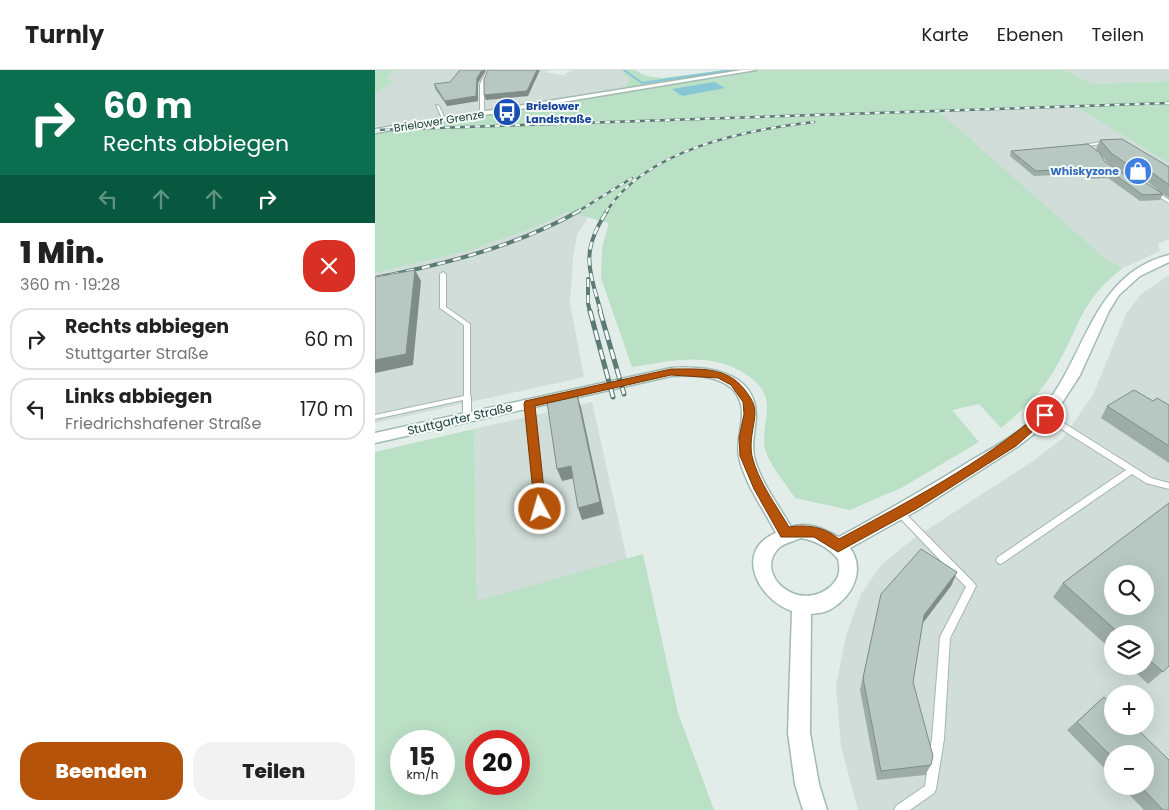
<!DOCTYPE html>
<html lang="de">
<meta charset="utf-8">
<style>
:root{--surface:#fff;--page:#f2f2f2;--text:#222;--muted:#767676;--line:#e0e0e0;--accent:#b45309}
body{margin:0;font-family:Poppins,sans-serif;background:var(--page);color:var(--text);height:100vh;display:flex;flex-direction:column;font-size:19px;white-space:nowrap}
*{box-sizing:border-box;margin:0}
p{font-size:16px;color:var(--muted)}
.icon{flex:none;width:28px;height:28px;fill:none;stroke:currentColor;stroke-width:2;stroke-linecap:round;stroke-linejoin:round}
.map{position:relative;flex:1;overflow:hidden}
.sheet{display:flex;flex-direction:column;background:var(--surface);width:375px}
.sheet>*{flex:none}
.hud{background:#0b6e4f;color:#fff;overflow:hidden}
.buttons{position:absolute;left:729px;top:495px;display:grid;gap:10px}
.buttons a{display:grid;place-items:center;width:50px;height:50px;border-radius:50%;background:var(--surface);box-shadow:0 5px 20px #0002;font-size:25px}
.speed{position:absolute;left:15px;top:660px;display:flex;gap:10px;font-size:25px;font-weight:700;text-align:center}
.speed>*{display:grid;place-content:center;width:65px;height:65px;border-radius:50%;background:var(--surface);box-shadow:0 5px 20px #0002;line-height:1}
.speed small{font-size:12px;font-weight:400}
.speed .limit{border:8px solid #d22;background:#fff;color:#111}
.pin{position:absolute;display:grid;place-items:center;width:42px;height:42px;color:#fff;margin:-21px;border:2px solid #fff;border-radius:50%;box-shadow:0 1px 5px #0007}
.me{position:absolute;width:55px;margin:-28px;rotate:354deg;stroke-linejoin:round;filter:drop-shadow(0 0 4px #0008)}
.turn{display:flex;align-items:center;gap:18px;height:105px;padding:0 20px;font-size:22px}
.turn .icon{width:65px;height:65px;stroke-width:2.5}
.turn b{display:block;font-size:35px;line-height:42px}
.lanes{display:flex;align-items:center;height:48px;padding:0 20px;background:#0003;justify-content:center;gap:25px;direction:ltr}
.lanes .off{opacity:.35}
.round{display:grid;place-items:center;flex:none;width:52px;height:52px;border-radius:20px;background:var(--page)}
.summary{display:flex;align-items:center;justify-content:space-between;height:85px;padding:0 20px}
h1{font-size:30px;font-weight:800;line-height:38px}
.cta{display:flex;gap:10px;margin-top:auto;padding:10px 20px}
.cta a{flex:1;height:58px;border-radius:20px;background:var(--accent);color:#fff;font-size:20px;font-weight:800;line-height:58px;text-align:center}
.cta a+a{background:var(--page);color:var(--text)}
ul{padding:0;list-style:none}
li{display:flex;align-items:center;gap:15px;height:62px;margin:0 10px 8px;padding:0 10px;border:2px solid var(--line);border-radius:20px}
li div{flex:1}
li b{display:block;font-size:19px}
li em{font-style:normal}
header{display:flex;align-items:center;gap:30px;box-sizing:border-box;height:70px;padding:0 25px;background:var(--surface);border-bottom:1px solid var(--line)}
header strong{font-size:24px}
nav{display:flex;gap:28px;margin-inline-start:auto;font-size:18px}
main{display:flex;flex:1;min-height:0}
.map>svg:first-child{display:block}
</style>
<header>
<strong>Turnly</strong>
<nav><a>Karte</a><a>Ebenen</a><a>Teilen</a></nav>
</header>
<main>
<section class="sheet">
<div class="hud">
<div class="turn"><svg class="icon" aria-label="right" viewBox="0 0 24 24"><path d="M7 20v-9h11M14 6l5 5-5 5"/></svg><div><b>60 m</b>Rechts abbiegen</div></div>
<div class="lanes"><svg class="icon off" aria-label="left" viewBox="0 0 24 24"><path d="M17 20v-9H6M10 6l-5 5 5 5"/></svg><svg class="icon off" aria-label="ahead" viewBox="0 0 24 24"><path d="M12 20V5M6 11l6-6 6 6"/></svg><svg class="icon off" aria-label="ahead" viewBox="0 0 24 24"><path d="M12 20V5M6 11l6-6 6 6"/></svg><svg class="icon" aria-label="right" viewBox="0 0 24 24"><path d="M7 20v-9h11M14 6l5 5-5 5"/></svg></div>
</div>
<div class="summary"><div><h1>1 Min.</h1><p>360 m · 19:28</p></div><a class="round" style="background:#d93025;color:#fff"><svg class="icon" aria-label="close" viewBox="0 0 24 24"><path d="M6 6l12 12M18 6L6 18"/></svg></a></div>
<ul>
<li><svg class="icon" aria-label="right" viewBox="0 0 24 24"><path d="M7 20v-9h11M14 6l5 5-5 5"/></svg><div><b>Rechts abbiegen</b><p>Stuttgarter Straße</p></div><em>60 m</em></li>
<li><svg class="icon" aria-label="left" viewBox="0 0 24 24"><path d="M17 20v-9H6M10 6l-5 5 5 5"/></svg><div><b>Links abbiegen</b><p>Friedrichshafener Straße</p></div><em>170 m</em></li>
</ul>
<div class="cta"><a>Beenden</a><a>Teilen</a></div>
</section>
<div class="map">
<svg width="794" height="740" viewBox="0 0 794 740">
<rect width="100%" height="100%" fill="#e2ede9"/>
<path fill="#d0ddd8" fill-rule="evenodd" d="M20,0h155l-6,2 23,4 -2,-2 8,-4h46l10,9 -5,11 -221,35 -28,1v-32l18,-12 -7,-4z
M690,0h104v11l-76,3z
M698,35l96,58v76l-11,5 2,7 -37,17 -15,-7 -172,-151z
M192,142l21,6 -11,17 -4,23 -3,46 14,73 -209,46v-150l96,-23 59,-21z
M794,205v535h-311l-17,-63 -5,-61 10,-50 15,-42 21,-30 31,-25 120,-78 30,-23 30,-43 33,-81 15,-20zM738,504h32v32h-32zM738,564h32v32h-32zM738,624h32v32h-32zM738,684h32v32h-32z
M217,332l35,157 -150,43 -3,-173z"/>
<path fill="#bae0c6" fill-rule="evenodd" d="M0,0h20l-9,8 7,4 -18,12z
M244,0h16l11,6 16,2 63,-8h20l-121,20 5,-11z
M385,0h305l28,14 76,-3v82l-96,-58 -136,5 171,151 15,7c-45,34 -43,61 -70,104 -14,23 -32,39 -52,56l-22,-24 -27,6 27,32 -76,45 -53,23 -55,-12c-9,-14 -23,-30 -29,-46 -6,-17 4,-35 0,-53 -3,-12 -12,-20 -22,-26 -36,-22 -73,-12 -112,-6l-31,-89 1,-30 7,-25 -42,-11 -37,17 -59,21 -96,23v-140l332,-54 14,-1z
M99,359l3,172 166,-47 35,159 36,97h-339v-358zM26,671h43v43h-43zM101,671h43v43h-43z"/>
<path fill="#86c6d6" d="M339,12l11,6 -43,8 -10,-7z"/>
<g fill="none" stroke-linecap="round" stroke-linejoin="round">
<path stroke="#86c6d6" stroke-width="2" d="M249,0l18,13 90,-13"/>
<defs>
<path id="lane" d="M112,0h2l-5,14v26l3,3 -2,1 -5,-4v-26z
M61,35l3,1 7,15 -3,-1z
M733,71l1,2 -22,3 6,4 -2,1 -9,-6z
M776,120h4l14,10v3l-18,-11z
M68,202l3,2v33l24,17v71l1,2v20l-4,2 -4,-2v-17l-88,19v-4l89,-19v-71l-24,-17v-34z
M152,332h4l2,2 11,105 -1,2 -3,1 -3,-1 -1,-2 -11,-105z
M667,343h6l103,65 18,5v6l-23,-6 -14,-9 -131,90 -3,-1 -2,-3 2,-3 128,-87 -84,-53 -1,-2z
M524,439l3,1 72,73 2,3 -26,52 -6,101 -8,50 -2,4 -24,17h-16l2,-4 29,-20 7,-47 8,-102 26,-50 -70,-73 -1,-2 1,-2z"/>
<path id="secondary" d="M367,0h14l-381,63v-4z
M794,185v7l-29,14 -21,19 -10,16 -29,64 -18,28 -19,24 -26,20 -97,62 -70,39c16,22 2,49 -19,61 -6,4 -13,4 -20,5l-1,119 9,51 8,26h-24l-8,-26 -7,-51 4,-122c-34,-11 -59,-61 -16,-78 -13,-25 -31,-49 -37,-76 -3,-15 3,-28 3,-43 0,-38 -42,-40 -71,-38l-296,67v-10l296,-65c34,-2 84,2 85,47 0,14 -5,27 -2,41 6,26 24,48 37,71 16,-6 33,2 48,10 44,-24 88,-49 131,-76 21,-12 45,-25 63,-42 53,-51 54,-144 136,-164zM426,468c15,3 27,9 37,21 3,12 1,20 -8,28 -33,27 -77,-14 -51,-39 5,-5 15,-7 22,-10z"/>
</defs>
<use href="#lane" stroke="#a4b6b1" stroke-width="2"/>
<use href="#secondary" stroke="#a0bab2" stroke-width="3"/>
<use href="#lane" fill="#fff" fill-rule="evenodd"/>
<use href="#secondary" fill="#fff" fill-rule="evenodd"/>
<defs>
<path id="rail-far2" d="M0,60l794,-27
M202,142l55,-34
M231,142c40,-63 139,-82 208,-90"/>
<path id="rail-far1" d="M0,208c70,-14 142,-32 204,-67
M213,209v24l2,9
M226,242c-12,-43 -21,-60 6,-101"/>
<path id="rail" d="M215,241l23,86
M225,241l24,83"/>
</defs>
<use href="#rail-far2" stroke="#5b7b74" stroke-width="2.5"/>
<use href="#rail-far1" stroke="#5b7b74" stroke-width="4"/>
<use href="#rail" stroke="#5b7b74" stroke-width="5"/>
<use href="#rail-far2" stroke="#f3faf7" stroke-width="2" stroke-dasharray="5" stroke-linecap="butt"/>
<use href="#rail-far1" stroke="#f3faf7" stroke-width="2.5" stroke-dasharray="8" stroke-linecap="butt"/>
<use href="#rail" stroke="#f3faf7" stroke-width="3" stroke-dasharray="10" stroke-linecap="butt"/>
</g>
<path fill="#9daca7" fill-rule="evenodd" d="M103,13v18l-31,5 -12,-17 -1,-5z
M725,70l69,27v31l-6,-4 -3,6 -20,1 -32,-23 -20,1 -7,-5 -47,2 -24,-20 1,-5 93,10 21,14 -18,-13 -11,-13zM762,109l12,4 10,8z
M778,331l16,4v58l-68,-45 6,-12z
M794,433v163l-21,18 -19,-18h16v-32h-32v17l-60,-54 10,-14zM738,504h32v32h-32z
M582,502l-6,14 -28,37 -10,59 18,83 -6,10 -48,5 -17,-90 21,-96z
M729,627l65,113h-25l-23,-24h24l-32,-32v23l-46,-47z"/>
<path fill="#808c88" d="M107,0h4l-8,13v18l-31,5 -2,-5 32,-23z
M162,0h3l-12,26 -42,4 -2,-5z
M40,200l6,11 -8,84 -38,8v-13z
M202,325l4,12 23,107 -22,6 -4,-12z
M196,396l4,12 -13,3 -5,-12z
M582,502l-6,14 -32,42 5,-13z"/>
<path fill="#b7c8c2" stroke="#808c88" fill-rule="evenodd" d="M85,0h22l-5,8 -1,18 -31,5 -11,-17 16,-2z
M113,0h49l-10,21 -43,4v-16z
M747,69l47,28v18l-15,-11 -24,-8 -19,-13 -11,-13z
M713,74l12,9 4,8 21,14 21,8 17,11 -20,1 -32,-23 -20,1 -8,-5 -47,3 -25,-20z
M40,200l-9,84 -31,6v-83z
M759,320l19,11 4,-3 12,7v41l-62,-40z
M202,325l23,107 -22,6 -7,-42 -14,3 -10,-67z
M794,433v163l-6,6 -18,-16v-22h-25l-57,-51zM738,504h32v32h-32z
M546,479l36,23 -33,43 -11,67 20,74 -2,9 -50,6 -18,-93 18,-84z
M729,627l9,8v21h21l35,34v50h-6l-23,-24h5v-32h-32v4l-36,-36z"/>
<path fill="#b45309" stroke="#753606" d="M296,299c28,0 56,-3 74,21 6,8 10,14 10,24 -1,14 -6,27 -3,42 6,25 24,49 37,71 18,-3 36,0 50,12 70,-38 142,-75 202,-127h8l2,3 -35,31 -98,62 -80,44 -24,-15h-33l-27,-48 -14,-33 -1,-18 5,-24 -1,-12 -12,-17 -13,-7 -47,-3 -136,31 11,103 -2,3h-9l-11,-108 1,-3z"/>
<defs>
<symbol id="bus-disc" viewBox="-11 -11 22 22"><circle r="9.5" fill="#1a4fb4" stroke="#f3faf7"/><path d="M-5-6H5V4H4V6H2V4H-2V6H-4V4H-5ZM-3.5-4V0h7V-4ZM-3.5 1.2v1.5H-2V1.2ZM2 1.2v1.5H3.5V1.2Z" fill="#fff"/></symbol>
<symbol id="shop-disc" viewBox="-11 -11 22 22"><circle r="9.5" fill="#3f7fe0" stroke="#f3faf7"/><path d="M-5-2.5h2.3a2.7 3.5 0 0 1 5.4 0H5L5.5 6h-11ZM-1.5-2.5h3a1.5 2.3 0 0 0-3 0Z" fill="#fff"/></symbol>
</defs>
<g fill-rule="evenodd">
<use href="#bus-disc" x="116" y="26" width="32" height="32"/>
<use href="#shop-disc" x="747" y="85" width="32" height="32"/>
</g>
<g text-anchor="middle" stroke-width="4" stroke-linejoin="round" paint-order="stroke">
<g font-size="11" font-weight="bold" fill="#164399" stroke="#f3faf7" text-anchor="start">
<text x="151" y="40">Brielower<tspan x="151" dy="13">Landstraße</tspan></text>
</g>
<g font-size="11" fill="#214039" stroke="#f3faf7">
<text transform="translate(64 51) rotate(-9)" y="4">Brielower Grenze</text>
</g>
<g font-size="11" font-weight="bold" fill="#366cbe" stroke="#f3faf7" text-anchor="end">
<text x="744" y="105">Whiskyzone</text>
</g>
<g font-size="12" fill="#214039" stroke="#f3faf7">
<text transform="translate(85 349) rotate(-13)" y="4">Stuttgarter Straße</text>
</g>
</g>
</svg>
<div class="buttons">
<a><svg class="icon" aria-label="search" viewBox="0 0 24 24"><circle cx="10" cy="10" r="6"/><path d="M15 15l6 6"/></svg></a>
<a><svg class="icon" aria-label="layers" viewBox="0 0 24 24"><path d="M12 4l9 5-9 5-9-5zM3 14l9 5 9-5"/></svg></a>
<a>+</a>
<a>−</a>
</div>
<div class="speed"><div>15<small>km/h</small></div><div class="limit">20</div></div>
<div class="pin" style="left:670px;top:345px;background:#d93025"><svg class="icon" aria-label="arrive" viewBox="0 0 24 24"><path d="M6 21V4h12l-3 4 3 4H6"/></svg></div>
<svg class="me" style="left:165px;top:439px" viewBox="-20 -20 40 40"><circle r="17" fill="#b45309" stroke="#fff" stroke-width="3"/><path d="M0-11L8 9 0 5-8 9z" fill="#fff"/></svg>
</div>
</main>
